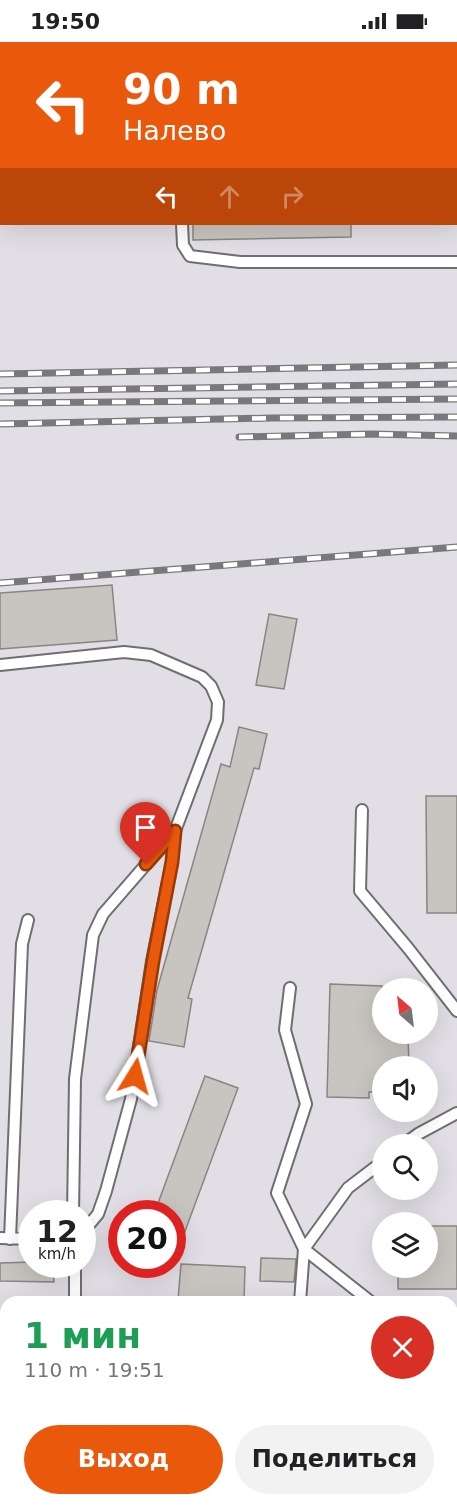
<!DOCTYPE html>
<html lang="ru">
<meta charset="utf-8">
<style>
:root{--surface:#fff;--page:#f2f2f2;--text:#202124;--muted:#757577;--accent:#ea580c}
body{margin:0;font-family:"DejaVu Sans",sans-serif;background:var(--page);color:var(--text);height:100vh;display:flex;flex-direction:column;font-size:22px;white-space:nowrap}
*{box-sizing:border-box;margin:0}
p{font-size:20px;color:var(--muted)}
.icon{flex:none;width:33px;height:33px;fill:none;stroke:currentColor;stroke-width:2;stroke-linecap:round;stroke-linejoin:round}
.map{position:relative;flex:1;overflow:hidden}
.sheet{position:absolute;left:0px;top:1254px;width:458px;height:210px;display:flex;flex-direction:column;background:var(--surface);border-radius:18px 18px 0 0;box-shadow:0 6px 24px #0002}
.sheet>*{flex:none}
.banner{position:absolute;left:0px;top:0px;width:458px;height:183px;box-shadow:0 6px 24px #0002;background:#ea580c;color:#fff;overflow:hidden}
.needle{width:39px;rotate:332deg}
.buttons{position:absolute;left:372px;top:936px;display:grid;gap:12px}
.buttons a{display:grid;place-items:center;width:66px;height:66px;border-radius:50%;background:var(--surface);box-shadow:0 6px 24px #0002;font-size:30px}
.speed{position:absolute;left:18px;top:1158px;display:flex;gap:12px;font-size:30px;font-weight:700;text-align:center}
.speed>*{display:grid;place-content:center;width:78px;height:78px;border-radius:50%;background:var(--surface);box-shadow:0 6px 24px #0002;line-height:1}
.speed small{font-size:15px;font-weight:400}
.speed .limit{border:9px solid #d22;background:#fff;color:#111}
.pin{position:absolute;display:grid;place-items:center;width:51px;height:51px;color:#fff;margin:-62px -26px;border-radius:50% 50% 50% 0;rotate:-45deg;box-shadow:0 0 6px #0007}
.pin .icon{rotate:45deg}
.me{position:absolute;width:66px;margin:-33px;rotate:8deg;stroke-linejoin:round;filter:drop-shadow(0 0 4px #0008)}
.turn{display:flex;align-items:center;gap:21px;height:126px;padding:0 24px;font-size:27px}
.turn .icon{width:78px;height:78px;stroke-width:2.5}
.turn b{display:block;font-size:42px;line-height:51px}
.lanes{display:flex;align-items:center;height:57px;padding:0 24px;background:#0003;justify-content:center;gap:30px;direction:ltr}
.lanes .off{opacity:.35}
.round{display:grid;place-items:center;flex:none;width:63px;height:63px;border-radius:32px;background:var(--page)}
.overview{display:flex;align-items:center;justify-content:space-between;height:102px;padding:0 24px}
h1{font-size:36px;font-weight:800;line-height:45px;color:#1e9e55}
.cta{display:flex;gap:12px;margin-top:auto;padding:12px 24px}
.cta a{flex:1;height:69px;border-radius:36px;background:var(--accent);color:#fff;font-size:24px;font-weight:800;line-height:69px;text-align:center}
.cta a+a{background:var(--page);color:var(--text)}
.status{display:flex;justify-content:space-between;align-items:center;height:42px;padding:0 30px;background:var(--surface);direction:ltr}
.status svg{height:16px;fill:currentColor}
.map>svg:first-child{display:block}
</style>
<div class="status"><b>19:50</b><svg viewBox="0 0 49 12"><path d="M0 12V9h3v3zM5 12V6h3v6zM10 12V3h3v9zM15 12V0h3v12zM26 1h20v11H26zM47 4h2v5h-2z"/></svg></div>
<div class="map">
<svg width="457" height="1464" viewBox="0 0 457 1464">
<rect width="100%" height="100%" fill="#e1dfe5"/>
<path fill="#c8c4bf" stroke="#898580" stroke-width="1.5" d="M193,182h158v13l-158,3z
M112,543l5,55 -117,9v-56z
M269,572l28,5 -13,70 -28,-4z
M239,685l28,7 -8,35 -5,-1 -66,230 4,1 -8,48 -35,-6 8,-51 64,-226 9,3z
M426,754h31v117h-30z
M330,942l52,2v48h26l1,32h-27v26h-13v6l-42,-1z
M205,1034l33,12 -64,173h-2v-47h-18z
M428,1184h29v63h-59v-21h30z
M261,1216l35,1 -2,23 -34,-1z
M32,1220v2h21l1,18 -54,-1v-18z
M181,1222l64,3 -1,35 -66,-2z"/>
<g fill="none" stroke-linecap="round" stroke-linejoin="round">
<defs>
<path id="lane" d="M300,0v2
M347,0l1,2
M27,2l5,-2
M0,10h2
M456,118h1
M182,182l1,21 7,11 50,6h217
M0,623l124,-13 27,3 51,22 9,9 7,16 -1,18 -42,111 -72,83 -10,21 -18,144 -2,135
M362,768l-2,81 48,57 49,63
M290,946l-5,42 21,74 -29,89 27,56 67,53
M404,1102l14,-10 39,-21
M82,1191l16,-19 8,-23 25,-92 21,-138 20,-99 3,-31
M0,1196l32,1
M10,1197l12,-295 6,-24
M75,1222v38
M300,1260l4,-53 44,-61 34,-26"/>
<path id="street" d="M394,1458l7,6"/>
<path id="secondary" d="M0,1319h6
M452,1346h5"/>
</defs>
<use href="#lane" stroke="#706e73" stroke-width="14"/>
<use href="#street" stroke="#706e73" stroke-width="24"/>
<use href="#secondary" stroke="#706e73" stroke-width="33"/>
<use href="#lane" stroke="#fff" stroke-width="10"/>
<use href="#street" stroke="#fff" stroke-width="21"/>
<use href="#secondary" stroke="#e6d7fa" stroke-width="30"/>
<defs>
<path id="rail" d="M0,332l457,-9
M0,349l457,-7
M0,361l457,-4
M0,382l272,-6 185,-1
M239,395l132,-3 86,2
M0,541l457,-36"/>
</defs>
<use href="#rail" stroke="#79787c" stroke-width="7"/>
<use href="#rail" stroke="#fff" stroke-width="4.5" stroke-dasharray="14" stroke-linecap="butt"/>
</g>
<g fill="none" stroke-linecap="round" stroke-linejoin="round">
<defs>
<path id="route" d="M135,1034l18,-115 19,-99 3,-31 -29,33"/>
</defs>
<use href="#route" stroke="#983908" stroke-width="15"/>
<use href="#route" stroke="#ea580c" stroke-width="10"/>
</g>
</svg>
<div class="buttons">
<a><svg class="needle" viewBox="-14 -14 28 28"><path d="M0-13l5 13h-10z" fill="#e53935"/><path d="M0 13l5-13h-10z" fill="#757577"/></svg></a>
<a><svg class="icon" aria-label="sound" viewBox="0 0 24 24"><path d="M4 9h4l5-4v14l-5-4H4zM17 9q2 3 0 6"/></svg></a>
<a><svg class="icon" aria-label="search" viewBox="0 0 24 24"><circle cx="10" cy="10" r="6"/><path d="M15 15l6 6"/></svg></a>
<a><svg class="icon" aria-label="layers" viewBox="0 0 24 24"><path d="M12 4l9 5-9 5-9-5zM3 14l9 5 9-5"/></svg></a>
</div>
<div class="speed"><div>12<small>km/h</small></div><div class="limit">20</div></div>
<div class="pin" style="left:146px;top:822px;background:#d93025"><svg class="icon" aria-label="arrive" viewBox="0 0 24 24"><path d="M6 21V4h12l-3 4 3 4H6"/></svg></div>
<svg class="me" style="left:135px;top:1034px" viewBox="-20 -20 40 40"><path d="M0-17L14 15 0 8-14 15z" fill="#ea580c" stroke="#fff" stroke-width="4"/></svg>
<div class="banner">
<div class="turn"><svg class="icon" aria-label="left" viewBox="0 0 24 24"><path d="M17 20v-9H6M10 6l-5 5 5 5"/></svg><div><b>90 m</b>Налево</div></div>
<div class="lanes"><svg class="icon" aria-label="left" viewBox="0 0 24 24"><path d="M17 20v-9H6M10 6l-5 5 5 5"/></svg><svg class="icon off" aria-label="ahead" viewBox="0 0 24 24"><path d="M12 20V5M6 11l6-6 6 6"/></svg><svg class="icon off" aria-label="right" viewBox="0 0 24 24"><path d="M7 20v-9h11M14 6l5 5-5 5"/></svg></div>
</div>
<section class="sheet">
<div class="overview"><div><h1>1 мин</h1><p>110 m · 19:51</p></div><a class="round" style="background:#d93025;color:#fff"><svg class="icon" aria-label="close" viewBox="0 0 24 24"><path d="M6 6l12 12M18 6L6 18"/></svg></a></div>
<div class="cta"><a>Выход</a><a>Поделиться</a></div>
</section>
</div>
